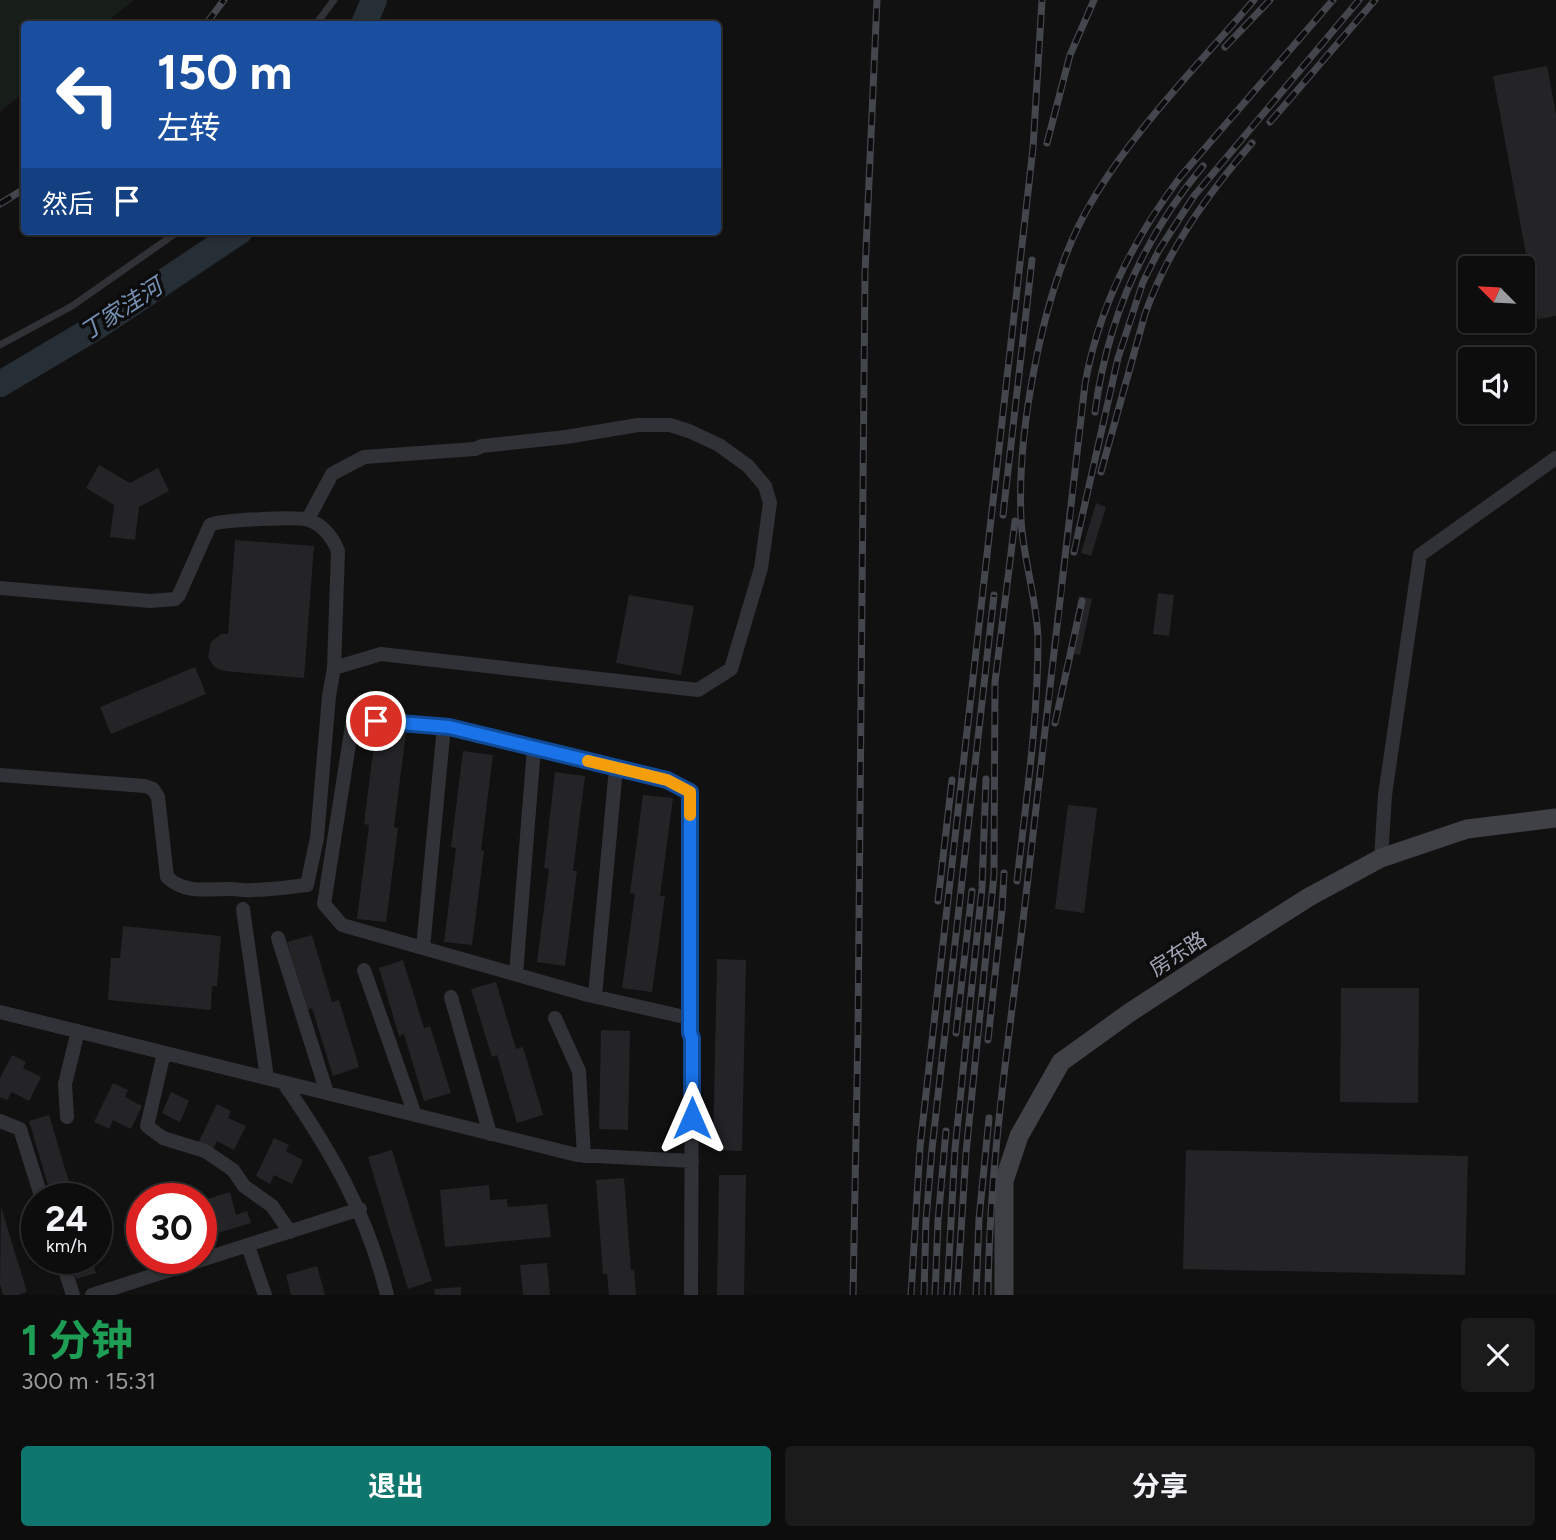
<!DOCTYPE html>
<html lang="zh">
<meta charset="utf-8">
<style>
:root{--surface:#0d0d0e;--page:#1b1b1c;--text:#f1f3f6;--muted:#9a9c9e;--line:#2d2d2e;--accent:#0f766e}
body{margin:0;font-family:Figtree,"Noto Sans SC",sans-serif;background:var(--page);color:var(--text);height:100vh;display:flex;flex-direction:column;font-size:26px;white-space:nowrap}
*{box-sizing:border-box;margin:0}
p{font-size:23px;color:var(--muted)}
.icon{flex:none;width:38px;height:38px;fill:none;stroke:currentColor;stroke-width:2;stroke-linecap:round;stroke-linejoin:round}
.map{position:relative;height:1295px;overflow:hidden}
.side{display:flex;flex-direction:column;background:var(--surface);flex:1}
.side>*{flex:none}
.banner{position:absolute;left:21px;top:21px;width:700px;height:214px;border-radius:7px;box-shadow:0 2px 5px #0004,0 0 0 2px var(--line);background:#1a4fa0;color:#fff;overflow:hidden}
.needle{width:46px;rotate:294deg}
.tools{position:absolute;left:1458px;top:256px;display:grid;gap:14px}
.tools a{display:grid;place-items:center;width:77px;height:77px;border-radius:7px;background:var(--surface);box-shadow:0 2px 5px #0004,0 0 0 2px var(--line);font-size:35px}
.speed{position:absolute;left:21px;top:1183px;display:flex;gap:14px;font-size:35px;font-weight:700;text-align:center}
.speed>*{display:grid;place-content:center;width:91px;height:91px;border-radius:50%;background:var(--surface);box-shadow:0 2px 5px #0004,0 0 0 2px var(--line);line-height:1}
.speed small{font-size:18px;font-weight:400}
.speed .limit{border:10px solid #d22;background:#fff;color:#111}
.pin{position:absolute;display:grid;place-items:center;width:60px;height:60px;color:#fff;margin:-30px;border:4px solid #fff;border-radius:50%;box-shadow:0 2px 7px #0007}
.me{position:absolute;width:77px;margin:-38px;rotate:0deg;stroke-linejoin:round;filter:drop-shadow(0 0 5px #0008)}
.turn{display:flex;align-items:center;gap:24px;height:147px;padding:0 21px;font-size:32px}
.turn .icon{width:91px;height:91px;stroke-width:2.5}
.turn b{display:block;font-size:49px;line-height:60px}
.then{display:flex;align-items:center;height:66px;padding:0 21px;background:#0003;gap:14px;font-size:26px}
.round{display:grid;place-items:center;flex:none;width:74px;height:74px;border-radius:7px;background:var(--page)}
.summary{display:flex;align-items:center;justify-content:space-between;height:119px;padding:0 21px}
h1{font-size:42px;font-weight:700;line-height:52px;color:#1e9e55}
.cta{display:flex;gap:14px;margin-top:auto;padding:14px 21px}
.cta a{flex:1;height:80px;border-radius:7px;background:var(--accent);color:#fff;font-size:28px;font-weight:700;line-height:80px;text-align:center}
.cta a+a{background:var(--page);color:var(--text)}
.map>svg:first-child{display:block}
</style>
<div class="map">
<svg width="1556" height="1295" viewBox="0 0 1556 1295">
<rect width="100%" height="100%" fill="#111112"/>
<path fill="#171d18" d="M0,0h134l-30,24h-80v68l-24,20z"/>
<g fill="none" stroke-linecap="round" stroke-linejoin="round">
<path stroke="#262e36" stroke-width="26" d="M364,24l10,-24
M0,384l101,-60 139,-93"/>
</g>
<path fill="#242326" d="M1547,66l9,48v202l-18,3 -45,-243z
M99,465l31,18 28,-15 11,23 -30,16 -4,33 -25,-3 4,-32 -28,-17z
M1096,503l10,4 -15,49 -10,-3z
M235,540l79,6 -10,132 -80,-7 -10,-4 -6,-10 3,-15 10,-8h7z
M1158,593l16,2 -5,41 -16,-2z
M629,595l65,11 -13,69 -65,-12z
M1079,596l13,3 -12,56 -13,-3z
M195,667l11,27 -95,40 -11,-27z
M376,728l30,4 -12,95 4,1 -12,94 -29,-3 12,-94 -5,-1z
M463,751l30,4 -12,95 3,1 -12,94 -28,-3 12,-94 -5,-1z
M555,772l30,4 -12,95h4l-12,95 -28,-4 12,-93 -5,-1z
M643,795l30,3 -13,98h5l-13,96 -30,-4 13,-94 -5,-1z
M1068,805l29,3 -13,105 -29,-4z
M123,926l98,10 -4,50h-5l-1,24 -103,-10 3,-42h9z
M312,935l20,67 7,-2 20,67 -26,9 -21,-68 -4,2 -21,-68z
M717,959l29,1 -4,191 -29,-1z
M403,960l21,68 6,-2 21,67 -27,8 -20,-67 -5,2 -20,-68z
M496,982l20,67 7,-2 20,68 -26,8 -20,-68 -5,2 -21,-68z
M1341,988h78l-1,115 -78,-1z
M601,1030l29,1 -2,99 -29,-1z
M12,1055l14,7 -3,6 18,9 -12,24 -17,-9 -5,8 -7,-3v-19z
M113,1083l15,7 -3,7 17,9 -11,23 -18,-9 -4,9 -15,-7z
M171,1092l18,9 -9,21 -18,-9z
M217,1104l14,7 -3,7 18,8 -12,24 -17,-9 -4,9 -15,-7z
M49,1115l25,84h-22l-23,-78z
M274,1138l15,7 -3,6 17,9 -11,24 -18,-9 -4,9 -14,-8z
M392,1150l40,131 -24,8 -40,-132z
M1186,1150l282,6 -3,119 -282,-6z
M719,1175h27l-2,120h-27z
M624,1178l7,92h3l2,25h-27l-2,-21h-4l-7,-94z
M489,1185l1,15 17,-1 1,8 39,-3 4,33 -106,10 -5,-57z
M230,1192l6,23 11,-4 4,12 -50,15v-37z
M1,1207l26,85 -9,3h-15l-3,-11z
M142,1220v22l-13,4 -6,-21z
M70,1258h21l5,15 -20,6z
M547,1263l3,32h-27l-3,-30z
M317,1266l8,29h-34l-5,-20z
M461,1287v8h-26l-1,-6z"/>
<g fill="none" stroke-linecap="round" stroke-linejoin="round">
<path stroke="#313237" stroke-width="7" d="M316,24l18,-24
M0,345l72,-39 107,-75"/>
<path stroke="#313237" stroke-width="14" d="M308,519l24,-45 32,-17 111,-8 7,-3 84,-9 72,-12h32l19,6 30,14 29,21 17,20 5,17 -9,65 -30,101 -33,21 -317,-36 -47,14
M0,588l150,13 25,-2 4,-4 31,-70c9,-5 90,-9 99,-5 14,5 24,18 29,31l-4,117 -5,28 -12,142 -10,47c-18,2 -37,5 -55,5 -8,1 -15,-1 -22,-1 -23,0 -45,5 -63,-12l-9,-80 -5,-8 -8,-3 -145,-11
M1381,858l4,-63 35,-240 136,-97
M243,909l24,169
M278,938l49,155
M423,948l21,-222
M364,970l51,145
M516,974l18,-226
M595,996l21,-228
M451,997l39,137
M0,1012l577,143 115,6
M555,1018l24,53 5,85
M689,1018l-101,-23 -246,-70 -18,-21 29,-185 95,8 219,53 23,12 -1,241 3,5 -1,257
M164,1053l-17,73 16,12 42,13 28,19 11,16 28,20 18,26
M283,1082c48,69 84,131 104,213
M67,1117l-2,-33 13,-53
M0,1121l20,8 22,70
M248,1246l17,49
M61,1258l12,37
M92,1295l268,-86"/>
<path stroke="#3f4147" stroke-width="19" d="M1004,1295v-114l15,-45 42,-74 68,-49 84,-55 96,-61 72,-39 86,-29 89,-11"/>
<defs>
<path id="rail" d="M206,24l18,-24
M1225,47l45,-47
M1270,122l105,-122
M1047,143l23,-88 24,-55
M0,204l24,-15
M1095,412c12,-92 48,-174 108,-246
M1101,472l44,-158c23,-65 62,-119 107,-171
M1003,515l29,-255
M1074,552l44,-194 25,-76 16,-32 35,-54 165,-196
M1055,723l27,-122
M1017,881c9,-80 21,-161 21,-242 -1,-40 -15,-80 -17,-120 -4,-86 20,-217 58,-294 41,-82 115,-155 175,-225
M938,901l14,-121
M956,1033l16,-142
M988,1040l14,-130 2,-37
M853,1295l5,-265 7,-757 12,-273
M911,1295l9,-148 113,-999 9,-148
M924,1295l2,-75 6,-71 62,-554
M935,1295l3,-74 8,-90
M947,1295l8,-146 27,-261 4,-109
M957,1295l9,-142 28,-278 1,-193 20,-161
M976,1295l3,-76 10,-101
M988,1295c1,-126 20,-250 35,-374 21,-179 42,-358 62,-537 14,-78 48,-145 96,-208l152,-176"/>
</defs>
<use href="#rail" stroke="#44464d" stroke-width="7"/>
<use href="#rail" stroke="#0c0c0d" stroke-width="4.5" stroke-dasharray="13" stroke-linecap="butt"/>
</g>
<g fill="none" stroke-linecap="round" stroke-linejoin="round">
<defs>
<path id="route" d="M376,721l73,6 218,53 23,12v241l2,5v80"/>
</defs>
<use href="#route" stroke="#114b97" stroke-width="18"/>
<use href="#route" stroke="#1a73e8" stroke-width="12"/>
<path stroke="#f59e0b" stroke-width="12" d="M588,761l79,19 23,12v23"/>
</g>
<g text-anchor="middle" stroke-width="7" stroke-linejoin="round" paint-order="stroke">
<g font-size="21" fill="#a1a5b4" stroke="#0c0c0d">
<text transform="translate(1178 954) rotate(-33)" y="7">房东路</text>
</g>
<g font-size="23" font-style="italic" fill="#7590b2" stroke="#0c0c0d">
<text transform="translate(121 309) rotate(-33)" y="8">丁家洼河</text>
</g>
</g>
</svg>
<div class="tools">
<a><svg class="needle" viewBox="-14 -14 28 28"><path d="M0-13l5 13h-10z" fill="#e53935"/><path d="M0 13l5-13h-10z" fill="#9a9c9e"/></svg></a>
<a><svg class="icon" aria-label="sound" viewBox="0 0 24 24"><path d="M4 9h4l5-4v14l-5-4H4zM17 9q2 3 0 6"/></svg></a>
</div>
<div class="speed"><div>24<small>km/h</small></div><div class="limit">30</div></div>
<div class="pin" style="left:376px;top:721px;background:#d93025"><svg class="icon" aria-label="arrive" viewBox="0 0 24 24"><path d="M6 21V4h12l-3 4 3 4H6"/></svg></div>
<svg class="me" style="left:692px;top:1118px" viewBox="-20 -20 40 40"><path d="M0-17L14 15 0 8-14 15z" fill="#1a73e8" stroke="#fff" stroke-width="4"/></svg>
<div class="banner">
<div class="turn"><svg class="icon" aria-label="left" viewBox="0 0 24 24"><path d="M17 20v-9H6M10 6l-5 5 5 5"/></svg><div><b>150 m</b>左转</div></div>
<div class="then">然后<svg class="icon" aria-label="arrive" viewBox="0 0 24 24"><path d="M6 21V4h12l-3 4 3 4H6"/></svg></div>
</div>
</div>
<section class="side">
<div class="summary"><div><h1>1 分钟</h1><p>300 m · 15:31</p></div><a class="round"><svg class="icon" aria-label="close" viewBox="0 0 24 24"><path d="M6 6l12 12M18 6L6 18"/></svg></a></div>
<div class="cta"><a>退出</a><a>分享</a></div>
</section>
